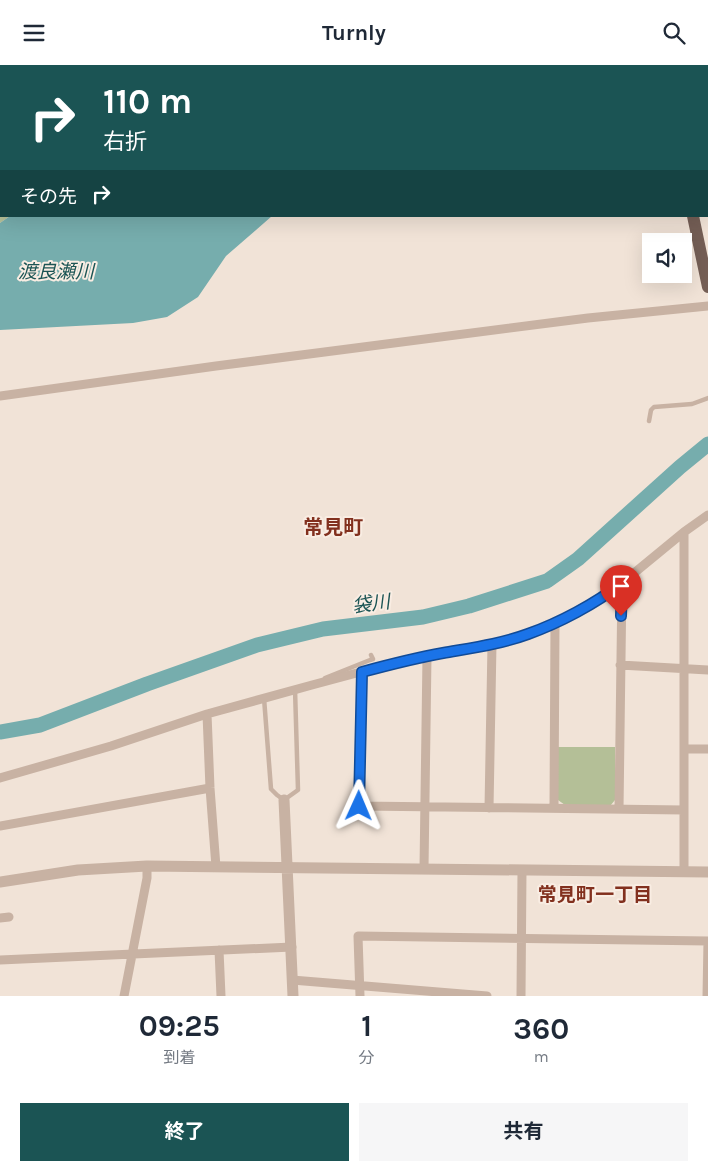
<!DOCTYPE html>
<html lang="ja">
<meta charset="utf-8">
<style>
:root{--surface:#fff;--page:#f6f6f7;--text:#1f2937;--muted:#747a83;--accent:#1b5454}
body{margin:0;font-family:Karla,"Noto Sans JP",sans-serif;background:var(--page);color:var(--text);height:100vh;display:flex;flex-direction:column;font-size:19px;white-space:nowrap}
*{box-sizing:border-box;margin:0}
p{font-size:16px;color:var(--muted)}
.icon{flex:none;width:28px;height:28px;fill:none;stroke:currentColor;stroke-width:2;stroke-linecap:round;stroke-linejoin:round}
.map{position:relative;height:931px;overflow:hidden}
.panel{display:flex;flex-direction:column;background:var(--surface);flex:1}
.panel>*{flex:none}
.hud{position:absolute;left:0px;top:0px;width:709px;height:152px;box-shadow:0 5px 20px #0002;background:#1b5454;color:#fff;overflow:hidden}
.controls{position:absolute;left:642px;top:168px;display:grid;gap:10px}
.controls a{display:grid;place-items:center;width:50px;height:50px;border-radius:0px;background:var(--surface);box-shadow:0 5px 20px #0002;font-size:25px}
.pin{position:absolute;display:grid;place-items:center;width:42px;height:42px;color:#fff;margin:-51px -21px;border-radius:50% 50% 50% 0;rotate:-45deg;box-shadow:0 0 5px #0007}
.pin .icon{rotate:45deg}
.me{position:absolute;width:55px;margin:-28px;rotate:1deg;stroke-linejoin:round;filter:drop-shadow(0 0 4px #0008)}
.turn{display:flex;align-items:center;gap:18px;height:105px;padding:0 20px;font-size:22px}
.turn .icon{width:65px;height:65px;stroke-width:2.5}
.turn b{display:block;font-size:35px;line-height:42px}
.then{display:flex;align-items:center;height:48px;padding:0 20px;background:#0003;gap:10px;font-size:19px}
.eta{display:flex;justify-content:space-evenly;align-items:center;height:85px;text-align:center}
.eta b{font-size:30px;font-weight:700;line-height:35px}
.primary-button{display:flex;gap:10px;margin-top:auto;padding:10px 20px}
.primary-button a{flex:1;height:58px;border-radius:0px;background:var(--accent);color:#fff;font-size:20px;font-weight:700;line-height:58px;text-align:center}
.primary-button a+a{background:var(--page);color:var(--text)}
header{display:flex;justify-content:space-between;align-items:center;height:65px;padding:0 20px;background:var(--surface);font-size:22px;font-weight:700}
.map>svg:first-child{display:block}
</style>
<header><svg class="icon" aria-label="menu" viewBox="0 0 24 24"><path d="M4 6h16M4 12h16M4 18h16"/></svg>Turnly<svg class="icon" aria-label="search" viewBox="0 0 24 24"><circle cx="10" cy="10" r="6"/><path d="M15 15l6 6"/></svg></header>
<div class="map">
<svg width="708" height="931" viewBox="0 0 708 931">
<rect width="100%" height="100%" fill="#f1e3d7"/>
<path fill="#b4bf97" d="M0,0h660l-659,1v150h9l-10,7z
M558,682h57v53l-5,6 -45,-1 -7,-5z"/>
<path fill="#76adad" d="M10,151h262l-46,40 -28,41 -31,20 -34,6 -133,7v-107z"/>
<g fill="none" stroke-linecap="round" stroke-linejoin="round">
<path stroke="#76adad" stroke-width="15" d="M0,667l40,-7 107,-41 110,-39 66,-16 100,-12 46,-11 78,-25 31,-22 102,-92 28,-23"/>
<path stroke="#c8b2a3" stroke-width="4.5" d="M649,356l2,-11 3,-3 38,-3 16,-6
M325,613l45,-18 3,-1 -2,-4
M264,633l7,91 6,6 7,5 14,-10 -3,-101"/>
<path stroke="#c8b2a3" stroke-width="9" d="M0,331l216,-30 372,-48 120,-12
M620,600l88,5
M361,607l-2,134 325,4
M207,649l3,74 6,79
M684,684h24
M0,713l111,-32 96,-32 105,-29 82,-22 98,-19 35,-9 28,-12 56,-31 73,-60 24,-17
M489,743l3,-164
M554,743l1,-185
M619,744l3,-226
M0,761l210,-38
M424,804l3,-213
M684,807v-340
M0,853l9,-1
M219,885l2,46
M0,895l292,-13
M292,915l195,16
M124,931l23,-118v-12
M360,931l-2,-60 350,5
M521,931l1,-126
M707,931l1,-55"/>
<path stroke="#c8b2a3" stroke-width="11" d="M284,735l9,196
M0,817l78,-12 69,-4 561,6"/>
<path stroke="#755f56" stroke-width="12" d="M660,0v1
M693,151l15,71"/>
</g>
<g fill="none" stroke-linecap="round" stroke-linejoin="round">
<defs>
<path id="route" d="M359,741l3,-134c26,-7 53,-14 81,-19 28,-5 58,-9 85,-19 31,-11 67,-30 94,-51l-1,33"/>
</defs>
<use href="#route" stroke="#114b97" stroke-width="12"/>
<use href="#route" stroke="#1a73e8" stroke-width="9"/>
</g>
<g text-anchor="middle" stroke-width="4" stroke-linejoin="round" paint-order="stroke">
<g font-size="19" font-style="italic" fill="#1b5454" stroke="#f9ede3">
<text x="56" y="213">渡良瀬川</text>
<text transform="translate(371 538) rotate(-7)" y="7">袋川</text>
</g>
<g font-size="19" font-weight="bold" fill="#82301e" stroke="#f9ede3">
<text x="595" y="836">常見町一丁目</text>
</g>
<g font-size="20" font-weight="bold" fill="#82301e" stroke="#f9ede3">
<text x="333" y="469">常見町</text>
</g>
</g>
</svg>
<div class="controls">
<a><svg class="icon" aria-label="sound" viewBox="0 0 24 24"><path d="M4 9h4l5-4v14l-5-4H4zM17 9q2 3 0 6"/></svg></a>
</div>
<div class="pin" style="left:621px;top:551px;background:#d93025"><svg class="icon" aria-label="arrive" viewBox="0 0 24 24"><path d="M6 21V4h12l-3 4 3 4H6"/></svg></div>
<svg class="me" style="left:359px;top:741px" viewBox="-20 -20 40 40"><path d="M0-17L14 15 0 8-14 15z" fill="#1a73e8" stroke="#fff" stroke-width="4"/></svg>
<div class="hud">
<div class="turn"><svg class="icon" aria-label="right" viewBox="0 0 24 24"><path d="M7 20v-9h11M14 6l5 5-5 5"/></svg><div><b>110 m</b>右折</div></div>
<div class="then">その先<svg class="icon" aria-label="right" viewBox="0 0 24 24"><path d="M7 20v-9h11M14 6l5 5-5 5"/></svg></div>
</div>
</div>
<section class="panel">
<div class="eta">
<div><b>09:25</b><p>到着</p></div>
<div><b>1</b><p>分</p></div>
<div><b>360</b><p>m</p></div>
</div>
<div class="primary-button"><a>終了</a><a>共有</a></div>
</section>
